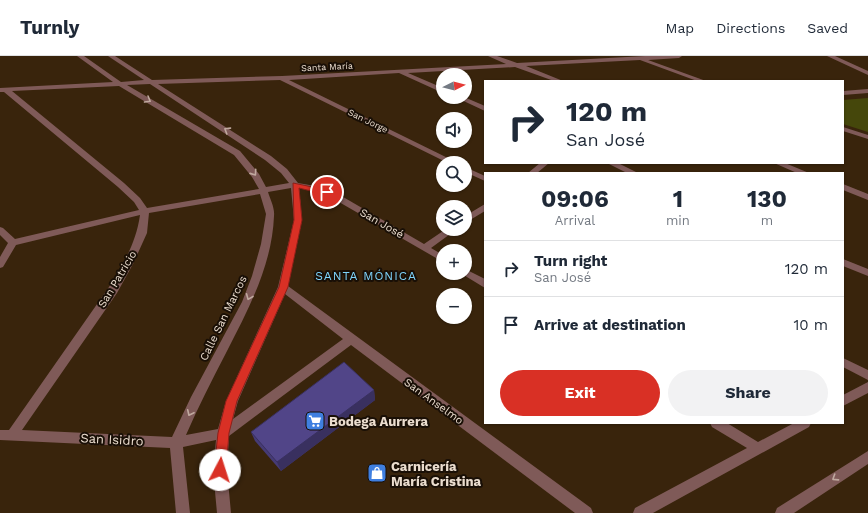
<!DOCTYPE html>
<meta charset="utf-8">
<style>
:root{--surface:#fff;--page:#f2f2f3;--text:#1f2937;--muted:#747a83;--line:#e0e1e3;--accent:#d93025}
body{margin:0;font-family:"Work Sans",sans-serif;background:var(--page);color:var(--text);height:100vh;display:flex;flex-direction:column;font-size:15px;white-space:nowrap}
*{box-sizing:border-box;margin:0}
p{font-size:13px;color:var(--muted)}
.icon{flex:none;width:22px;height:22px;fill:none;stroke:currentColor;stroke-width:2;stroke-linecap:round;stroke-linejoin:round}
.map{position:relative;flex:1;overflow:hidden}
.drawer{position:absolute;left:484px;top:116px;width:360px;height:252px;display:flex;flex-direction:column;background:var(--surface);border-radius:0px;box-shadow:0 1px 3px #0004}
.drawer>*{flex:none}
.hud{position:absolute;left:484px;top:24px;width:360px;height:84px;border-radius:0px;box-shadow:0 1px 3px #0004;background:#fff;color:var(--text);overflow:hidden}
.needle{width:26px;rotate:84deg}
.fabs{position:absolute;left:436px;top:12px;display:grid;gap:8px}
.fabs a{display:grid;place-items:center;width:36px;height:36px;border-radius:50%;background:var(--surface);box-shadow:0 1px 3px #0004;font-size:20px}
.pin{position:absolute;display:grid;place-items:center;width:34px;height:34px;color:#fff;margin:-17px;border:2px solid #fff;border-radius:50%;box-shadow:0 1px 4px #0007}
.me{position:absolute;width:44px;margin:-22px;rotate:5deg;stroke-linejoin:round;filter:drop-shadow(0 0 3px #0008)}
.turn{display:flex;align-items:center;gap:14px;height:84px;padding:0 16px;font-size:18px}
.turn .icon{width:52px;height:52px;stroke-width:2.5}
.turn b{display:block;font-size:28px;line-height:34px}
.eta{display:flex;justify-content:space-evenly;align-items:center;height:68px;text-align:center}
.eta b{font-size:24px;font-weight:700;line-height:28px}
.primary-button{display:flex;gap:8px;margin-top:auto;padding:8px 16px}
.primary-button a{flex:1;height:46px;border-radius:24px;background:var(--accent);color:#fff;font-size:16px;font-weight:700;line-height:46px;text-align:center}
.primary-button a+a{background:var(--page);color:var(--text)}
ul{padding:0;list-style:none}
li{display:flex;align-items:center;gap:12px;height:56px;padding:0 16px;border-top:1px solid var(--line)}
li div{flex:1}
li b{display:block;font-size:15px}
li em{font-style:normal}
header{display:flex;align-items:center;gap:24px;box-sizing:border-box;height:56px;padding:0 20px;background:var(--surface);border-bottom:1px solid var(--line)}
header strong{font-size:19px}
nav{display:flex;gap:22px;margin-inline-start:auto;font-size:14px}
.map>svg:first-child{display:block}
</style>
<header>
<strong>Turnly</strong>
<nav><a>Map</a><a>Directions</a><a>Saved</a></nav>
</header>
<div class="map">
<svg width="868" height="457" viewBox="0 0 868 457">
<rect width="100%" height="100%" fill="#39240c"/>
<path fill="#45470b" d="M868,42v34l-25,-8v-24z"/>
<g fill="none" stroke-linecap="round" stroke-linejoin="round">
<path fill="#7f5a58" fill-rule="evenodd" d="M77,0h7l37,26 23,-2 -36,-24h7l37,24 130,-4 224,-12 -18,-8h9l20,7 128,-7h37l-3,2 -31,2 58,21h-9l-57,-21 -114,6 37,15h-9l-39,-14 -107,6 35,15v5l-44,-20 -110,7 169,83h-10l-168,-83 -122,4 113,72 16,13 11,14 23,4 17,7 86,50 22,-15h11l-26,19 12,7v7l-111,-64 -16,-7 -17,-3 3,32 -14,66 303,222 2,5h-18l-224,-168 -122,91 -2,34 4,43h-14l-4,-43 3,-30 -33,7 7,66h-14l-6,-65 -170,-8v-10h9l100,-143c15,-24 27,-44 31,-72l-124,30 -13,22 -3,1v-11l8,-14 -8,-8v-8l3,1 12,11 124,-29 -5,-8 -16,-15 -114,-95h-4v-4l113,-6zM150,28l115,76 16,13 8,10 -23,4 -7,-13 -19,-23 -113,-66zM119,30l115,69 18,22 7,12 -112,19 -7,-10 -16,-15 -112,-92zM291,132l3,32 -16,67 -52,114 -8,28 -32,6c12,-28 26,-55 40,-82 22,-43 46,-87 48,-137 1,-8 -4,-17 -6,-24zM260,138l6,20 -5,30 -9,32 -10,26 -51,95 -19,40 -150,-7 95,-137 16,-29 14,-31 2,-20zM285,238l58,45 -110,80 5,-18z
M827,0h8l33,15v4z
M868,33v4l-25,2v-4z
M455,41h9l21,9v5z
M843,71l25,8v4l-25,-8z
M540,107h9l-12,10h-9z
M607,107h11l20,10h-11z
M774,107h11l24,10h-12z
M465,111l20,9v5l-20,-9z
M843,128l25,10v6l-25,-10z
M485,148v7l-20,12v-7z
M843,203l25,10v7l-25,-10z
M465,213l20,10v9l-23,-14 -1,-1h4z
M843,302l25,12v10l-25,-13z
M868,326v11l-25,13v-11z
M710,367h17l31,19 36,-19h17l-2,4 -156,86h-20l2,-5 112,-60 -35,-21z
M868,395v13l-74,49h-19l2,-5z"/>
</g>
<path fill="#463b75" d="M374,334l1,10 -94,71 -26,-30 -4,-9z"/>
<path fill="#39305f" d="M374,334l1,10 -94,71 -4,-9z"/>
<path fill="#514588" stroke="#39305f" d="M344,306l30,28 -97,72 -26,-30z"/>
<defs><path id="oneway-chevron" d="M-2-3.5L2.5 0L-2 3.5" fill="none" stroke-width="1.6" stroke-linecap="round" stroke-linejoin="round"/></defs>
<g stroke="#c0a99f">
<use href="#oneway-chevron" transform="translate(148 44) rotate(30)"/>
<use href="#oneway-chevron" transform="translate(227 74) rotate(-148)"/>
<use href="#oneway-chevron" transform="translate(254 117) rotate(55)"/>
<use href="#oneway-chevron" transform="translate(249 241) rotate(112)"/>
<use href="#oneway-chevron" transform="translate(190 357) rotate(115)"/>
<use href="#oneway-chevron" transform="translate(835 422) rotate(147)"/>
</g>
<path fill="#d93025" stroke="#8d1f18" d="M293,127l34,7 4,2 -4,3 -28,-7 3,32 -14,67 -51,114 -8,32 -3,37 -2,4 -4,1 -4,-1 -2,-4 4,-37 8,-32 53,-114 15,-67z"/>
<defs>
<symbol id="supermarket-square" viewBox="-11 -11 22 22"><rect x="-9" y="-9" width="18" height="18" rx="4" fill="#3f7fe0" stroke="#190f06"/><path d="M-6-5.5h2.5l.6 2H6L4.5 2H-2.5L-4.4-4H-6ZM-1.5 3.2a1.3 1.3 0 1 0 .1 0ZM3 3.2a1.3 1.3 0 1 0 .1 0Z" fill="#fff"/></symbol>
<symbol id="shop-square" viewBox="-11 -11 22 22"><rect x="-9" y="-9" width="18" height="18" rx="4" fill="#3f7fe0" stroke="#190f06"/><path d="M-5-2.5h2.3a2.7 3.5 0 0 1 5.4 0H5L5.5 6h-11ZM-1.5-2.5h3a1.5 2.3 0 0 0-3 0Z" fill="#fff"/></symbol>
</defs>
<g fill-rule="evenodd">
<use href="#supermarket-square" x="304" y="354" width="22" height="22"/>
<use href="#shop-square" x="366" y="406" width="22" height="22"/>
</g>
<g text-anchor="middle" stroke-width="4" stroke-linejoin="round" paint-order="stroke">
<g font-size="9" fill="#ebddcf" stroke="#190f06">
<text transform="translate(327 11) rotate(-3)" y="3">Santa María</text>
<text transform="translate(368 65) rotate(26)" y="3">San Jorge</text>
</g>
<g font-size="11" fill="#ebddcf" stroke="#190f06">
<text transform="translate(382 167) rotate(30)" y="4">San José</text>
<text transform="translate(117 223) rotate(-59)" y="4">San Patricio</text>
<text transform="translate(223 262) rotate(-64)" y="4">Calle San Marcos</text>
<text transform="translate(434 345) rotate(36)" y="4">San Anselmo</text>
</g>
<g font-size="12" letter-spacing="1" fill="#7fd5fd" stroke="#190f06">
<text x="366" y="224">SANTA MÓNICA</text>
</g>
<g font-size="13" font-weight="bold" fill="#ebddcf" stroke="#190f06" text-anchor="start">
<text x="329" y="370">Bodega Aurrera</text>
<text x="391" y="415">Carnicería<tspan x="391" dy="15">María Cristina</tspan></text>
</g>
<g font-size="13" fill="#ebddcf" stroke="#190f06">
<text transform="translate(112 383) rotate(3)" y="5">San Isidro</text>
</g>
</g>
</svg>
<div class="fabs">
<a><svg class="needle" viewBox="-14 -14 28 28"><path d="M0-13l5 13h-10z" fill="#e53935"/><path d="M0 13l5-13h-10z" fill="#747a83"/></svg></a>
<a><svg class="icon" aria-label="sound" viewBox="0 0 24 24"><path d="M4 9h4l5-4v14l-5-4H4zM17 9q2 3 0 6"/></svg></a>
<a><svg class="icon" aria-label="search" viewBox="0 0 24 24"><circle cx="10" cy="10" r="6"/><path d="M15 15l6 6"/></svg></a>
<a><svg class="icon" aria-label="layers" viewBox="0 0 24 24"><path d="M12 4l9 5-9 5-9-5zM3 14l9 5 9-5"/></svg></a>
<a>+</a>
<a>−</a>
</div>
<div class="pin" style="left:327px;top:136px;background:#d93025"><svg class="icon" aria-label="arrive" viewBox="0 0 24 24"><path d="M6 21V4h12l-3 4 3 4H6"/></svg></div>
<svg class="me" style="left:220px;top:414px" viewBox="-20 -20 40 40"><circle r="19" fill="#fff"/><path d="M0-13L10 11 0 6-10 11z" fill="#d93025"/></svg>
<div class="hud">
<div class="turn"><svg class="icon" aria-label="right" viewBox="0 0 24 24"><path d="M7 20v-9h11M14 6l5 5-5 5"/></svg><div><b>120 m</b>San José</div></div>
</div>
<section class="drawer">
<div class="eta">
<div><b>09:06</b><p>Arrival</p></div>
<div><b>1</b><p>min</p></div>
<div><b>130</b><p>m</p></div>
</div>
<ul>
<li><svg class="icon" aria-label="right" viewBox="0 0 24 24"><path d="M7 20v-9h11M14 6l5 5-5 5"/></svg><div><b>Turn right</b><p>San José</p></div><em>120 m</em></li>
<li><svg class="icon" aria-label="arrive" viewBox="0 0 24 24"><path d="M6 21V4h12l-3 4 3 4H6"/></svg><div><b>Arrive at destination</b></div><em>10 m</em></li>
</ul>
<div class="primary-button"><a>Exit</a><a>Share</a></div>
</section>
</div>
